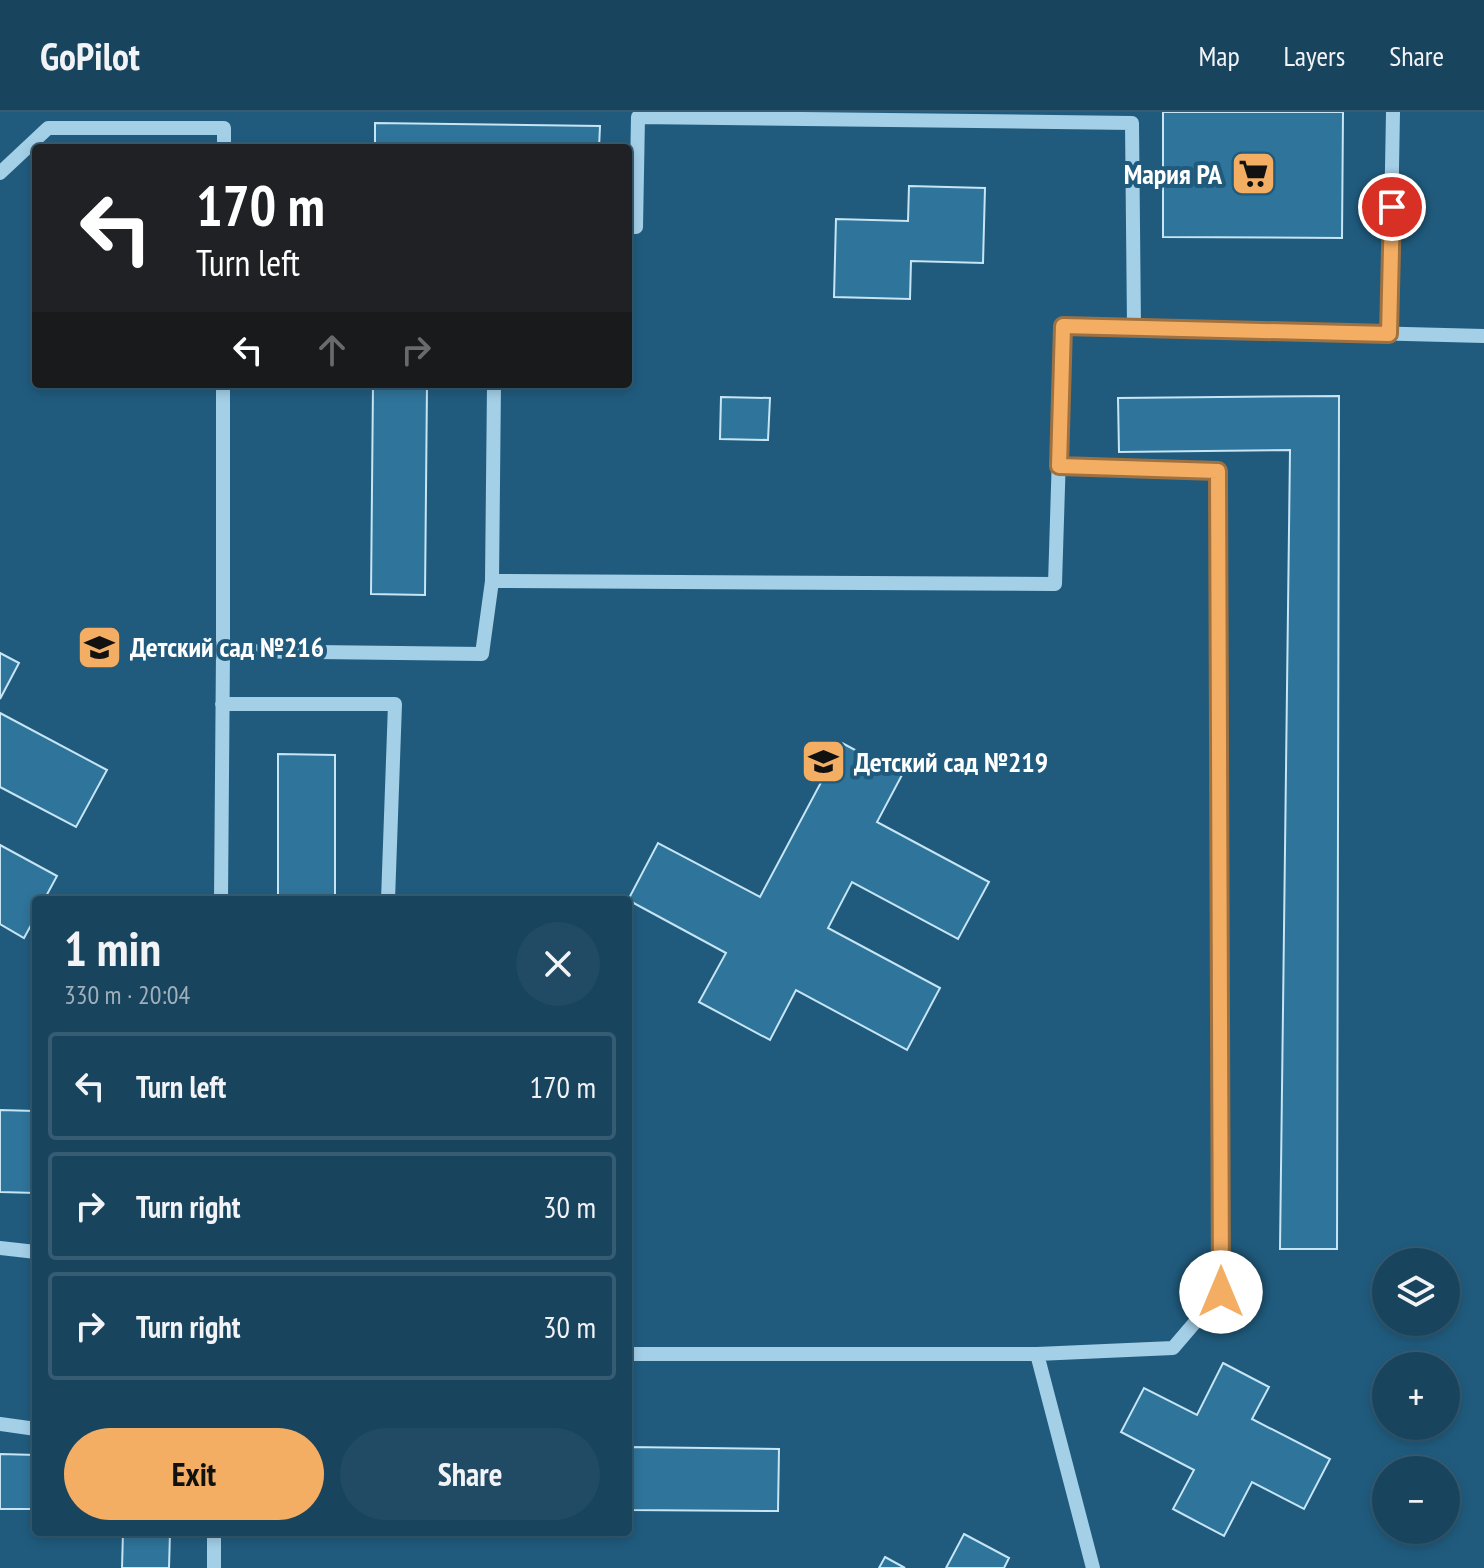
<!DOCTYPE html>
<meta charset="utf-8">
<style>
:root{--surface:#18445e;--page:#214b64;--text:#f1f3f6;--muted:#9fb0bc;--line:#365c73;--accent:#f4ae63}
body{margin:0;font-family:"PT Sans Narrow",sans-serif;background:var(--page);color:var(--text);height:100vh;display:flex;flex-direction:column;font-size:30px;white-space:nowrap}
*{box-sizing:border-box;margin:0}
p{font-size:26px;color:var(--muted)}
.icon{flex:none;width:44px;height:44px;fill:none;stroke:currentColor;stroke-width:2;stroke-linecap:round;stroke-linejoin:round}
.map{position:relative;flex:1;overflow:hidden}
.drawer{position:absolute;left:32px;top:784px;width:600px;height:640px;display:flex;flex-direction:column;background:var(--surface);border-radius:8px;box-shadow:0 4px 12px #0003,0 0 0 2px var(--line)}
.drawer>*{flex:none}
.banner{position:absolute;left:32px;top:32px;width:600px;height:244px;border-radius:8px;box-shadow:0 4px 12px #0003,0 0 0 2px var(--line);background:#202124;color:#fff;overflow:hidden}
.buttons{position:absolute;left:1372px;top:1136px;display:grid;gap:16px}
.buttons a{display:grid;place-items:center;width:88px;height:88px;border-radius:50%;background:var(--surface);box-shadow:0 4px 12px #0003,0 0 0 2px var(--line);font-size:40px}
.pin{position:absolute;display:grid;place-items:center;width:68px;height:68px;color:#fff;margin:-34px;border:4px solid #fff;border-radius:50%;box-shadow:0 2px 8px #0007}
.me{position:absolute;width:88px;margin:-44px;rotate:0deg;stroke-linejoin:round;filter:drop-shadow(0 0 6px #0008)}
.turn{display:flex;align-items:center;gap:28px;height:168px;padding:0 32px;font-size:36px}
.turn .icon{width:104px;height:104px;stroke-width:2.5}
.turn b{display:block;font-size:56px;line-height:68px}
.lanes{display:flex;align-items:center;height:76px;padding:0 32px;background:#0003;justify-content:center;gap:40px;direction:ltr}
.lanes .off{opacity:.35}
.round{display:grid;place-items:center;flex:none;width:84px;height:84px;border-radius:42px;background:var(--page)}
.headline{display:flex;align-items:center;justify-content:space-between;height:136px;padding:0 32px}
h1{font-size:48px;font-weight:700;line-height:60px}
.button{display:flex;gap:16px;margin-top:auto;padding:16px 32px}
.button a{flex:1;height:92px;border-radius:48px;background:var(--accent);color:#111;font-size:32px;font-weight:700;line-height:92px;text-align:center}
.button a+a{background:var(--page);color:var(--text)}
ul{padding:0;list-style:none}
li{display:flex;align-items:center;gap:24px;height:108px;margin:0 16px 12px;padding:0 16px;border:4px solid var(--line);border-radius:8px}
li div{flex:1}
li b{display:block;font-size:30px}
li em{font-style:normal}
header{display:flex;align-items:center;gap:48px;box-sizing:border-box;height:112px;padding:0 40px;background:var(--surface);border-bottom:2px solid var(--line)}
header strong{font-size:38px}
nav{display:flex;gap:44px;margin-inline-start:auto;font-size:28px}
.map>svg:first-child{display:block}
</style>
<header>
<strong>GoPilot</strong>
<nav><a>Map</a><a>Layers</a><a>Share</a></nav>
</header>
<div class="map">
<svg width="1484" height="1456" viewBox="0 0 1484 1456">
<rect width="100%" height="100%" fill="#205b7d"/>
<path fill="#2f749a" stroke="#c6e5f5" stroke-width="2" d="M1163,0h180l-1,126 -179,-1z
M375,11l225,3 -1,22h-224z
M909,74l76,2 -2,75 -72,-2 -1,38 -76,-2 2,-78 72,2z
M373,272h54l-2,211 -54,-1z
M1339,284l-2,853h-57l10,-799 -171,2 -1,-54z
M721,285l49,1 -2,42 -48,-1z
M0,541l19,10 -19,36z
M0,601l107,57 -31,57 -76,-40z
M842,631l60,32 -25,47 112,60 -31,57 -106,-57 -24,46 112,60 -33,62 -111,-60 -26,50 -71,-38 27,-49 -98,-53 30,-57 102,54z
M278,642l57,1v145h-57z
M0,733l57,31 -13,24h-8v16l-12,22 -24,-14z
M0,998l35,1 1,82 -36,-1z
M1223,1251l46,24 -17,32 78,40 -26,50 -52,-27 -28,54 -51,-27 21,-39 -73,-38 23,-44 53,27z
M628,1335l151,2 -1,62 -150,-1z
M0,1342l36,1v54h-36z
M123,1420h47l-1,36h-47z
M964,1422l45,24 -5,10h-58z
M885,1445l20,11h-26z"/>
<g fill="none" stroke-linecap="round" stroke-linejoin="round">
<path stroke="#a3cfe7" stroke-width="14" d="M0,61l48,-45h176v20
M628,115h8l2,-110 494,6 2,204 350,9
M1389,222l4,-222
M223,272v267l259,3 10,-73 2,-197
M492,469l563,3 8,-258 71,1
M222,592h173l-7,196
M221,788l2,-249
M0,1136l36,4
M628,1242h409l136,-6 48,-56 -3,-821 -159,-5
M1037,1242l56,214
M0,1312l36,5
M214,1456v-36"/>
</g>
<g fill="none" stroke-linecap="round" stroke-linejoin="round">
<defs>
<path id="route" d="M1221,1180l-3,-821 -159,-5 4,-140 326,8 3,-127"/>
</defs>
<use href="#route" stroke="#9f7140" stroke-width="20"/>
<use href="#route" stroke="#f4ae63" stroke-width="14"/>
</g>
<defs>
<symbol id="supermarket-square" viewBox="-11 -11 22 22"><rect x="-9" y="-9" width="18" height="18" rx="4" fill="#f4ae63" stroke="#205b7d"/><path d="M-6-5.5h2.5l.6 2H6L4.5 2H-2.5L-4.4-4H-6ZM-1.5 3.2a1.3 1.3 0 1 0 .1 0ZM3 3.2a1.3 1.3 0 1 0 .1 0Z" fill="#111"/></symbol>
<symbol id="school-square" viewBox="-11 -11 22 22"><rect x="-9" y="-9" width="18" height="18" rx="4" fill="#f4ae63" stroke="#205b7d"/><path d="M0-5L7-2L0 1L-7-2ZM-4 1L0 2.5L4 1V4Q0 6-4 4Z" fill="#111"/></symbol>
</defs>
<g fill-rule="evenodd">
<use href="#supermarket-square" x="1228" y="36" width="51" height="51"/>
<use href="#school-square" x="74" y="510" width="51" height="51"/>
<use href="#school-square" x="798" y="624" width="51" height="51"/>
</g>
<g text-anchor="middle" stroke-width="8" stroke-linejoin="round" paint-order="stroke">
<g font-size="28" font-weight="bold" fill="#fff" stroke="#205b7d" text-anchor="start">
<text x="1222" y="72" text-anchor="end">Мария РА</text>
<text x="130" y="545">Детский сад №216</text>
<text x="854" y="660">Детский сад №219</text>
</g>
</g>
</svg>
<div class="buttons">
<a><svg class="icon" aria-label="layers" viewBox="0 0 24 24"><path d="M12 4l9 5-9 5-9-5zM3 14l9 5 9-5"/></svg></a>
<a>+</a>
<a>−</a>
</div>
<div class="pin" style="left:1392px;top:95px;background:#d93025"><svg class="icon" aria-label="arrive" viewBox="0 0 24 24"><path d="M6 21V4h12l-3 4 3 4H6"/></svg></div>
<svg class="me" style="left:1221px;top:1180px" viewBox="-20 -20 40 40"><circle r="19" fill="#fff"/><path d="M0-13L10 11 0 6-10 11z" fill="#f4ae63"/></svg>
<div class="banner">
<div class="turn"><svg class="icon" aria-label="left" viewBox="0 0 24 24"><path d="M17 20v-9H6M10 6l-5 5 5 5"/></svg><div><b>170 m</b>Turn left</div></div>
<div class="lanes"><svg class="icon" aria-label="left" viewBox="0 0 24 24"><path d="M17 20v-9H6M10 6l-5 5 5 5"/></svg><svg class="icon off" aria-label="ahead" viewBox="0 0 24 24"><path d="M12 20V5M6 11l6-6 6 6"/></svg><svg class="icon off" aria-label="right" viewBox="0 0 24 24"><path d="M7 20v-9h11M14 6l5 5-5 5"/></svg></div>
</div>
<section class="drawer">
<div class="headline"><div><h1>1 min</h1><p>330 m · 20:04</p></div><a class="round"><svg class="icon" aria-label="close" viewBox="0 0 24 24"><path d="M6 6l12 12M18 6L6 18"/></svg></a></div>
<ul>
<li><svg class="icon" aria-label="left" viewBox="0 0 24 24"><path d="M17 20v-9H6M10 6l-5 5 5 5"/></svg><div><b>Turn left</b></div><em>170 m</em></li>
<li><svg class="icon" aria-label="right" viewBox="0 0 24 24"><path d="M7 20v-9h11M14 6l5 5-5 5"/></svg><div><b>Turn right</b></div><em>30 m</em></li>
<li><svg class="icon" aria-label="right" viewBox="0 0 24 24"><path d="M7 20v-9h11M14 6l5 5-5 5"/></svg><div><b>Turn right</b></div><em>30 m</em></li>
</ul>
<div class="button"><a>Exit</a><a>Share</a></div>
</section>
</div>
